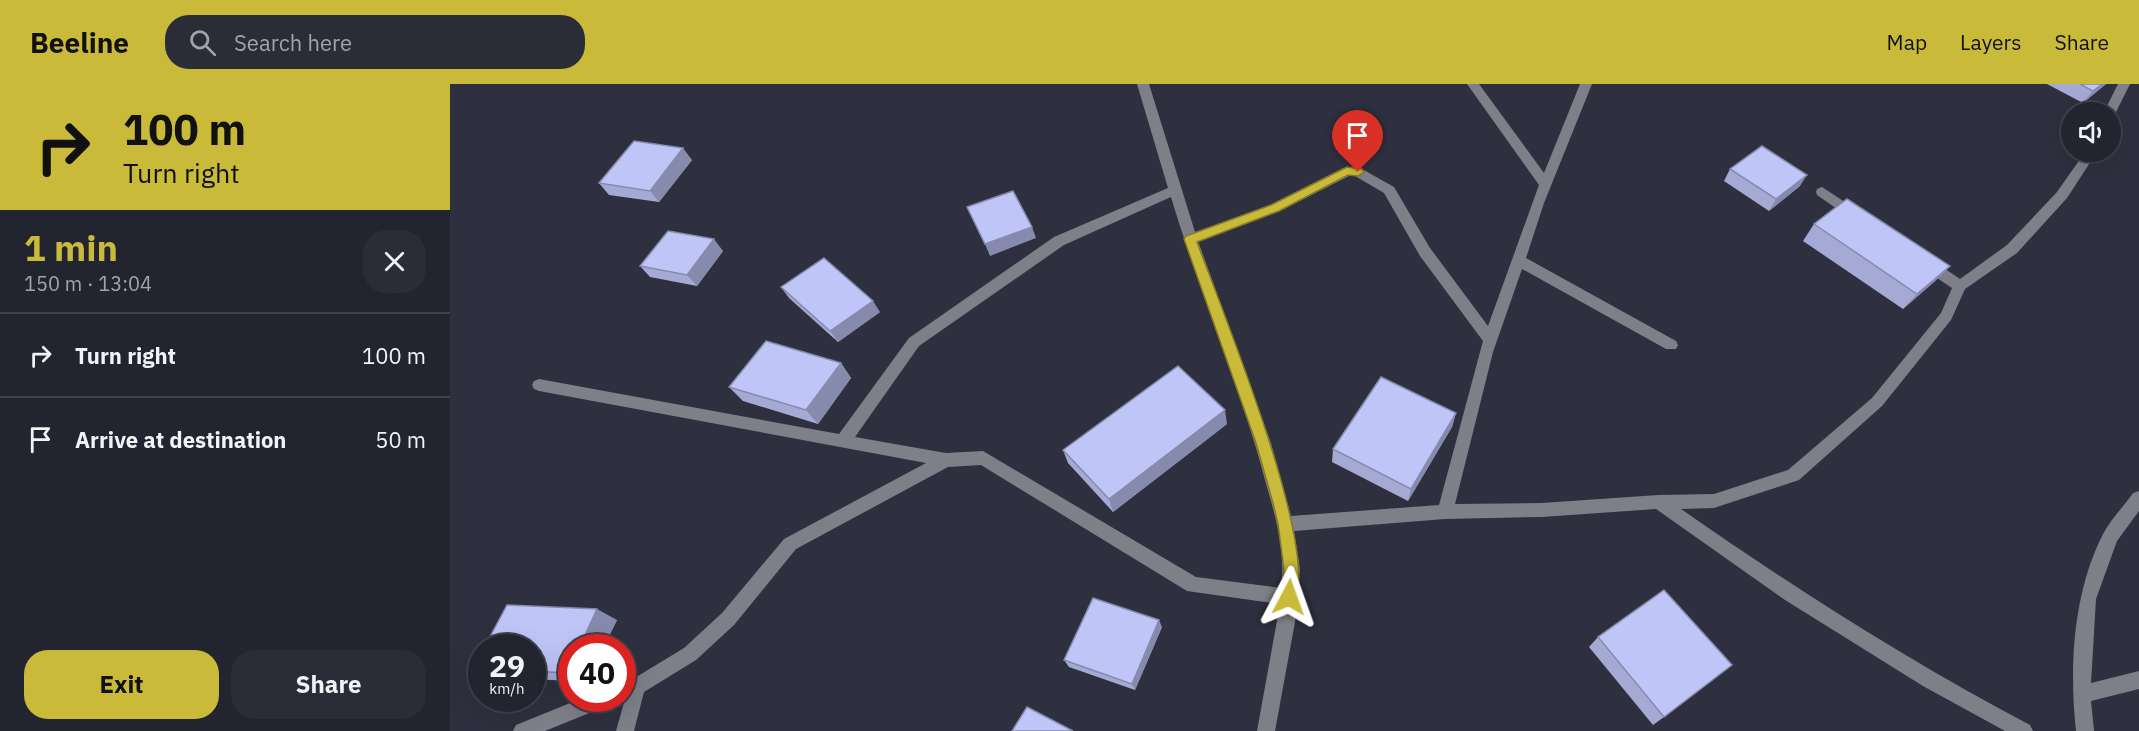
<!DOCTYPE html>
<meta charset="utf-8">
<style>
:root{--surface:#22242f;--page:#2a2c37;--text:#f1f3f6;--muted:#a2a4aa;--line:#3f414b;--accent:#c9ba3a}
body{margin:0;font-family:"IBM Plex Sans",sans-serif;background:var(--page);color:var(--text);height:100vh;display:flex;flex-direction:column;font-size:22px;white-space:nowrap}
*{box-sizing:border-box;margin:0}
p{font-size:20px;color:var(--muted)}
.icon{flex:none;width:33px;height:33px;fill:none;stroke:currentColor;stroke-width:2;stroke-linecap:round;stroke-linejoin:round}
.map{position:relative;flex:1;overflow:hidden}
.details{display:flex;flex-direction:column;background:var(--surface);width:450px}
.details>*{flex:none}
.guide{background:#c9ba3a;color:#111;overflow:hidden}
.buttons{position:absolute;left:1611px;top:18px;display:grid;gap:12px}
.buttons a{display:grid;place-items:center;width:60px;height:60px;border-radius:50%;background:var(--surface);box-shadow:0 6px 24px #0002,0 0 0 2px var(--line);font-size:30px}
.speed{position:absolute;left:18px;top:550px;display:flex;gap:12px;font-size:30px;font-weight:700;text-align:center}
.speed>*{display:grid;place-content:center;width:78px;height:78px;border-radius:50%;background:var(--surface);box-shadow:0 6px 24px #0002,0 0 0 2px var(--line);line-height:1}
.speed small{font-size:15px;font-weight:400}
.speed .limit{border:9px solid #d22;background:#fff;color:#111}
.pin{position:absolute;display:grid;place-items:center;width:51px;height:51px;color:#fff;margin:-62px -26px;border-radius:50% 50% 50% 0;rotate:-45deg;box-shadow:0 0 6px #0007}
.pin .icon{rotate:45deg}
.me{position:absolute;width:66px;margin:-33px;rotate:4deg;stroke-linejoin:round;filter:drop-shadow(0 0 4px #0008)}
.turn{display:flex;align-items:center;gap:21px;height:126px;padding:0 24px;font-size:27px}
.turn .icon{width:78px;height:78px;stroke-width:2.5}
.turn b{display:block;font-size:42px;line-height:51px}
.round{display:grid;place-items:center;flex:none;width:63px;height:63px;border-radius:24px;background:var(--page)}
.head{display:flex;align-items:center;justify-content:space-between;height:102px;padding:0 24px}
h1{font-size:36px;font-weight:800;line-height:45px;color:var(--accent)}
.primary-button{display:flex;gap:12px;margin-top:auto;padding:12px 24px}
.primary-button a{flex:1;height:69px;border-radius:24px;background:var(--accent);color:#111;font-size:24px;font-weight:800;line-height:69px;text-align:center}
.primary-button a+a{background:var(--page);color:var(--text)}
ul{padding:0;list-style:none}
li{display:flex;align-items:center;gap:18px;height:84px;padding:0 24px;border-top:2px solid var(--line)}
li div{flex:1}
li b{display:block;font-size:22px}
li em{font-style:normal}
header{display:flex;align-items:center;gap:36px;box-sizing:border-box;height:84px;padding:0 30px;background:var(--accent);color:#111}
header strong{font-size:28px}
nav{display:flex;gap:33px;margin-inline-start:auto;font-size:21px}
.search{width:420px;height:54px;background:var(--page);display:flex;align-items:center;gap:15px;box-sizing:border-box;padding:0 21px;border-radius:24px;color:var(--muted);font-size:22px}
main{display:flex;flex:1;min-height:0}
.map>svg:first-child{display:block}
</style>
<header>
<strong>Beeline</strong>
<div class="search"><svg class="icon" aria-label="search" viewBox="0 0 24 24"><circle cx="10" cy="10" r="6"/><path d="M15 15l6 6"/></svg>Search here</div>
<nav><a>Map</a><a>Layers</a><a>Share</a></nav>
</header>
<main>
<section class="details">
<div class="guide">
<div class="turn"><svg class="icon" aria-label="right" viewBox="0 0 24 24"><path d="M7 20v-9h11M14 6l5 5-5 5"/></svg><div><b>100 m</b>Turn right</div></div>
</div>
<div class="head"><div><h1>1 min</h1><p>150 m · 13:04</p></div><a class="round"><svg class="icon" aria-label="close" viewBox="0 0 24 24"><path d="M6 6l12 12M18 6L6 18"/></svg></a></div>
<ul>
<li><svg class="icon" aria-label="right" viewBox="0 0 24 24"><path d="M7 20v-9h11M14 6l5 5-5 5"/></svg><div><b>Turn right</b></div><em>100 m</em></li>
<li><svg class="icon" aria-label="arrive" viewBox="0 0 24 24"><path d="M6 21V4h12l-3 4 3 4H6"/></svg><div><b>Arrive at destination</b></div><em>50 m</em></li>
</ul>
<div class="primary-button"><a>Exit</a><a>Share</a></div>
</section>
<div class="map">
<svg width="1689" height="647" viewBox="0 0 1689 647">
<rect width="100%" height="100%" fill="#2e303f"/>
<g fill="none" stroke-linecap="round" stroke-linejoin="round">
<path fill="#7e7f88" fill-rule="evenodd" d="M687,0h12l46,148 75,-27 73,-37 19,1 32,18 36,61 58,78 51,-141 -72,-101h12l65,89 36,-89h12l-48,119 -18,55 150,83 2,4 -2,4h-10l-144,-80 -29,83 -38,152 87,-1 116,-8 56,-1 74,-24 84,-72 69,-85 11,-25 -30,-20 -2,-4 2,-4h10l28,19 47,-34 50,-53 28,-40h12l-30,46 -50,55 -52,36 -14,31 -69,86 -83,74 -85,28 -33,1c112,78 227,152 349,216l3,6h-28l-82,-45 -138,-86 -129,-91 -114,8 -97,2 -151,12 6,38 -5,53 -20,109h-18l23,-127 -93,-13 -206,-126 -33,2 -152,82 -62,76 -38,35 -52,32 -10,39h-18l9,-32h-5h2v-17l11,-3 51,-31 38,-35 62,-74 142,-76 -387,-72 -5,-2 -2,-4 2,-4 5,-2 300,55 70,-96 145,-101 114,-49zM899,92h6l29,17 36,63 63,85 -44,164 -148,11 -20,-73 -73,-202 82,-30zM721,113c28,95 69,187 94,283 10,35 21,71 16,108l-85,-11 -213,-126 -37,2 -91,-16 64,-91 145,-101z
M1668,0h12l-14,28 -6,4v-4h-6z
M1372,103l38,25 2,3 -2,3h-10l-33,-23 -1,-3 1,-3z
M1689,407v20l-22,30 -21,58 -5,84 48,-12v18l-48,12 3,30h-18c-7,-65 -3,-138 27,-197 8,-15 21,-28 30,-41z
M130,615h32l-3,6 -64,26h-32l3,-6z"/>
</g>
<path fill="#a4aad4" d="M1597,0h59l-23,19z
M242,76l-33,42 -50,-7 -10,-12z
M1280,85l70,17 -31,25 -45,-30z
M1364,140l136,42 -15,15 -32,28 -100,-68z
M273,167l-26,35 -47,-9 -10,-11z
M331,203l99,25 -42,30 -49,-44z
M391,279l10,15 -33,46 -75,-23 -14,-14z
M1006,329l-4,14 -44,74 -76,-39 1,-13z
M777,340l-114,88 -45,-49 -5,-13z
M167,536l-14,28h-31v33l-40,-2v-31z
M712,543l-27,63 -66,-23 -5,-7z
M1148,553l66,80 -11,8 -64,-78z"/>
<path fill="#868bad" d="M1652,0h4l-23,19 10,-12z
M233,64l9,12 -33,42 -9,-11z
M1357,91l-7,11 -31,25 7,-12z
M582,143l4,11 -46,18 -5,-12z
M264,155l9,12 -26,35 -10,-11z
M1500,182l-15,15 -32,28 14,-15z
M423,217l7,11 -42,30 -8,-11z
M391,279l10,15 -33,46 -12,-14z
M775,326l2,14 -114,88 -4,-13z
M1006,329l-4,14 -44,74 3,-12z
M147,525l20,11 -14,28h-24z
M709,536l3,7 -27,63 -3,-6z
M122,580v11l-5,-2z"/>
<path fill="#bfc6f7" stroke="#868bad" stroke-width="1.5" d="M1630,0h22l-9,7z
M184,57l49,7 -33,43 -51,-8z
M1312,62l45,29 -31,24 -46,-30z
M563,107l19,36 -47,17 -18,-37z
M1397,115l103,67 -33,28 -103,-70z
M218,147l46,8 -27,36 -47,-9z
M374,174l49,43 -43,30 -49,-44z
M316,257l75,22 -35,47 -77,-23z
M728,282l47,44 -116,89 -46,-49z
M931,293l75,36 -45,76 -78,-40z
M1214,506l68,75 -68,52 -66,-80z
M643,514l66,22 -27,64 -68,-24z
M57,521l90,4 -18,39h-7v16l-5,9 -35,-2v-23h-48z
M32,569v16l-9,-1z
M577,623l46,24h-61z"/>
<path fill="#c9ba3a" stroke="#837926" stroke-width="1.5" d="M897,83l15,2 2,3 -6,4 -10,-1 -69,36 -82,31c24,66 122,302 98,360l-6,2 -5,-2 -2,-5 2,-28 -6,-45 -5,-21 -17,-60 -72,-204 2,-3 85,-31z"/>
</svg>
<div class="buttons">
<a><svg class="icon" aria-label="sound" viewBox="0 0 24 24"><path d="M4 9h4l5-4v14l-5-4H4zM17 9q2 3 0 6"/></svg></a>
</div>
<div class="speed"><div>29<small>km/h</small></div><div class="limit">40</div></div>
<div class="pin" style="left:908px;top:88px;background:#d93025"><svg class="icon" aria-label="arrive" viewBox="0 0 24 24"><path d="M6 21V4h12l-3 4 3 4H6"/></svg></div>
<svg class="me" style="left:839px;top:513px" viewBox="-20 -20 40 40"><path d="M0-17L14 15 0 8-14 15z" fill="#c9ba3a" stroke="#fff" stroke-width="4"/></svg>
</div>
</main>
